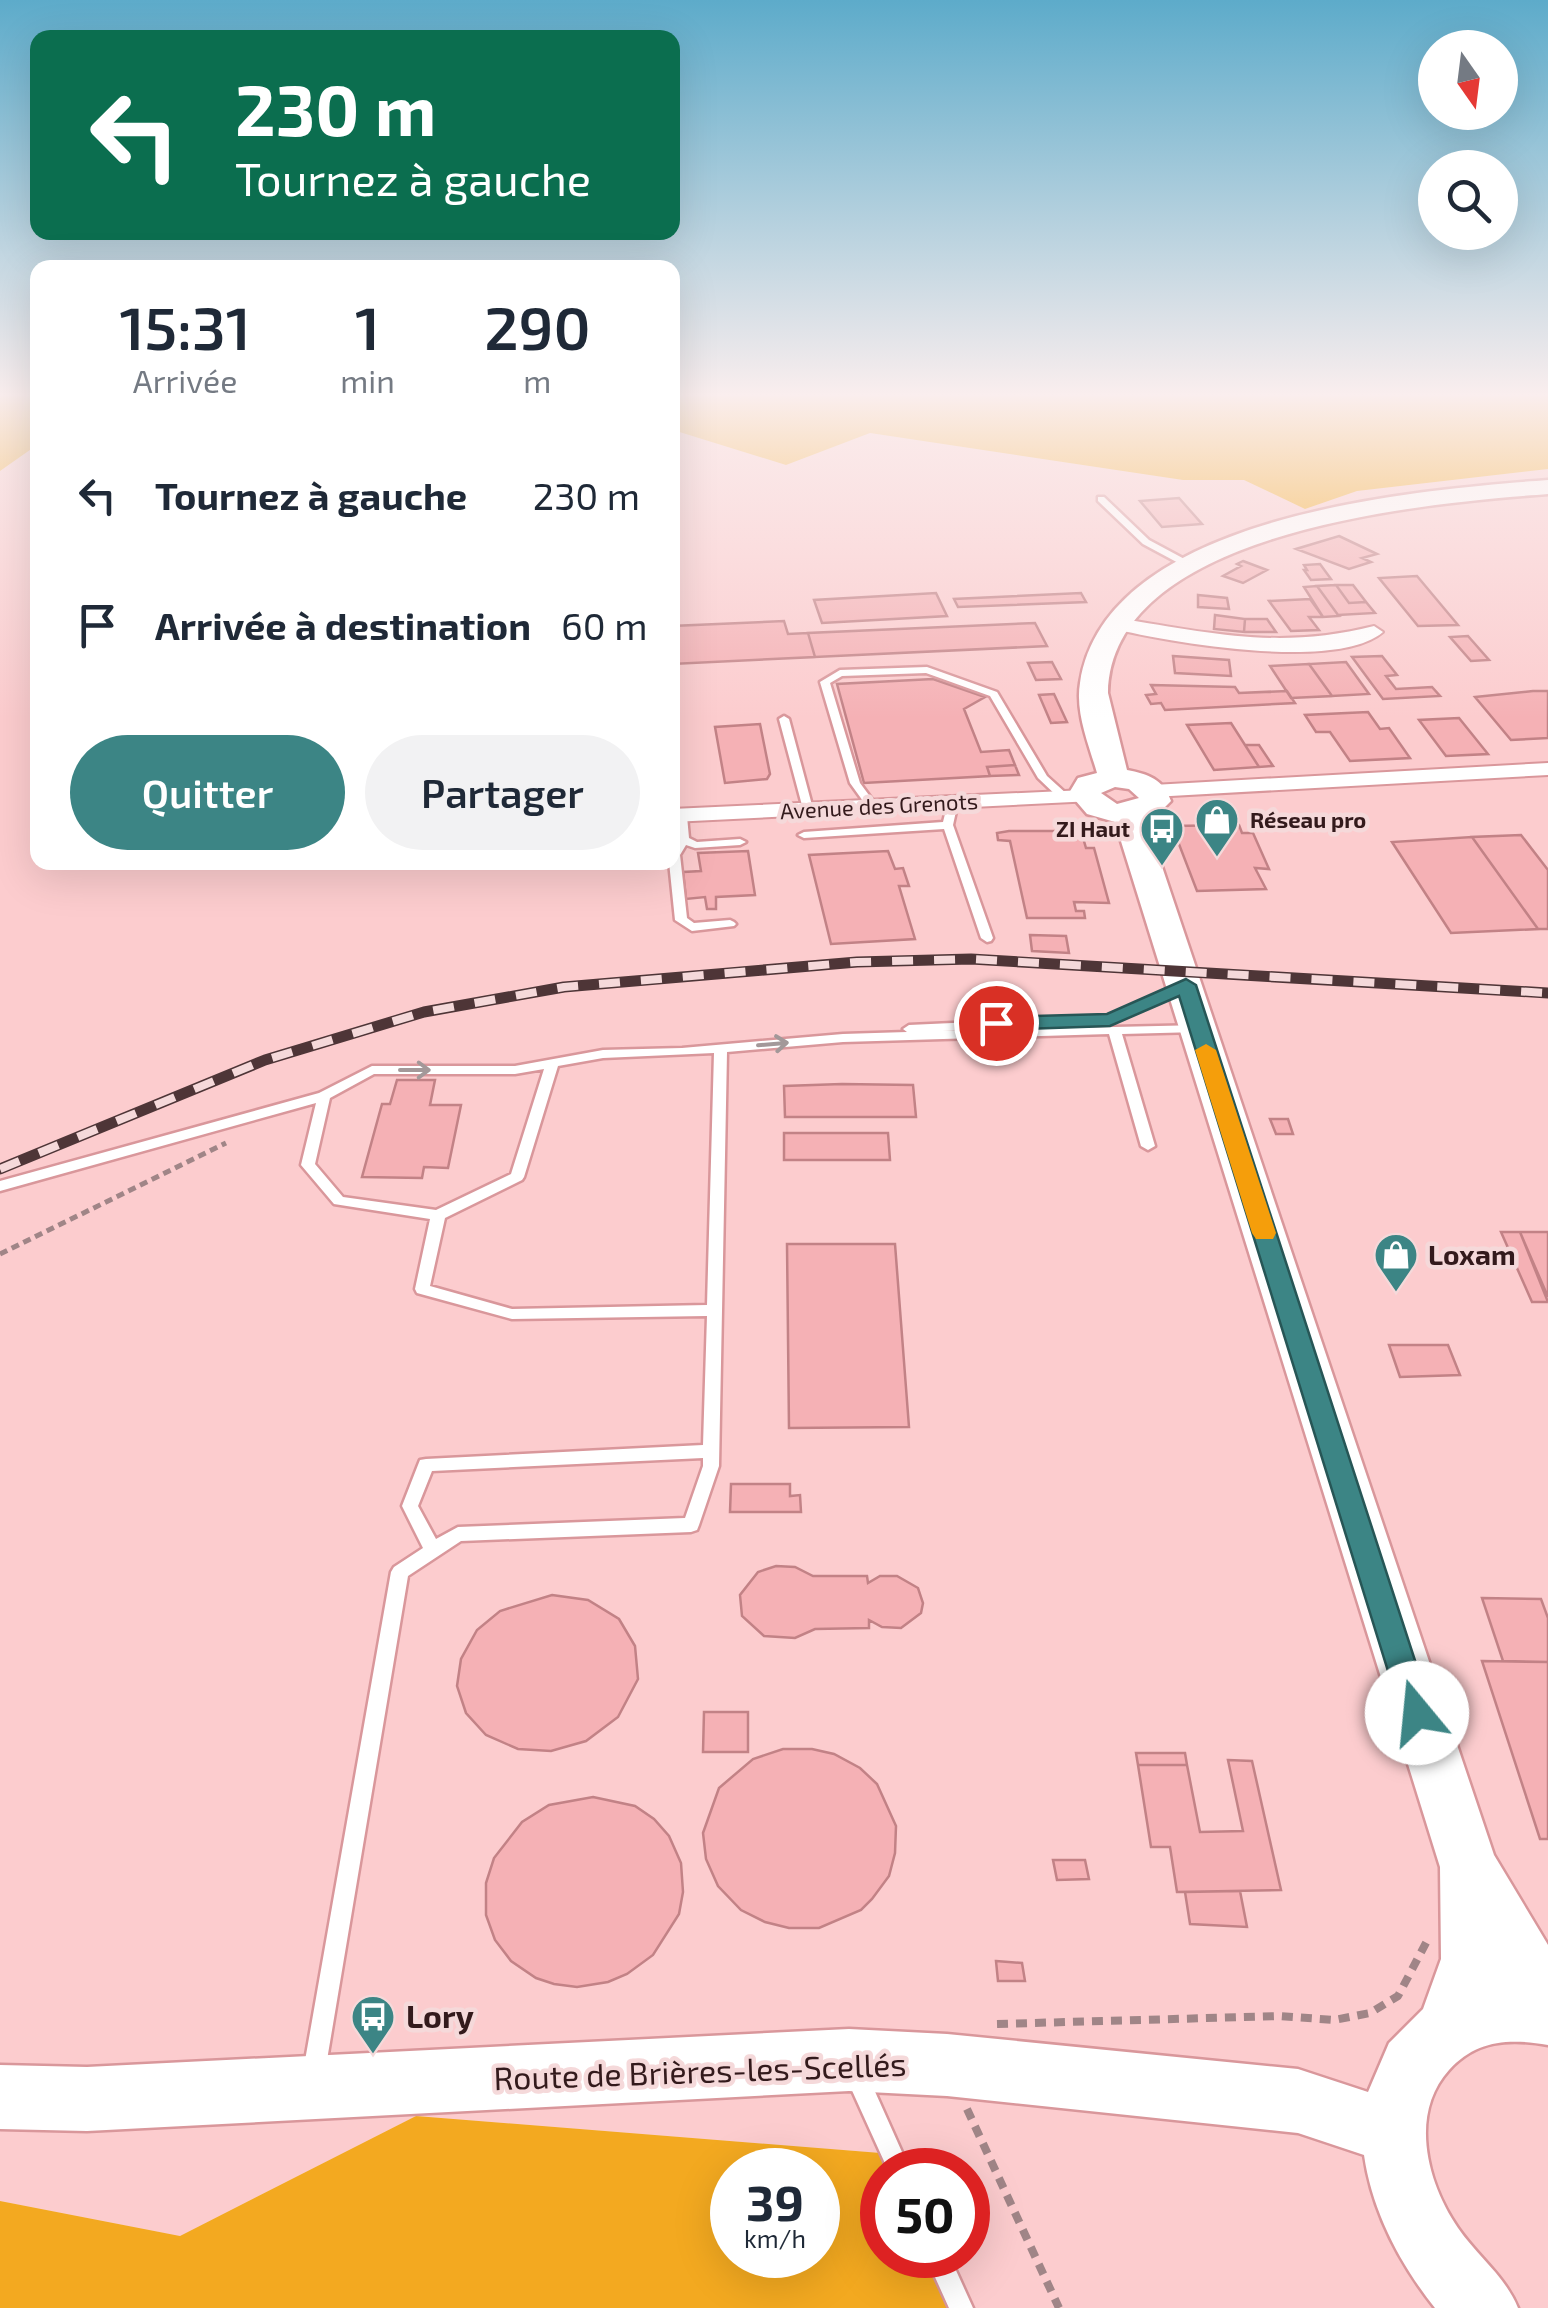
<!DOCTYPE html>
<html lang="fr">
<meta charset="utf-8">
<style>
:root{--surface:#fff;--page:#f2f2f3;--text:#1f2937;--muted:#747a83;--accent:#3c8585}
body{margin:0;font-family:"Exo 2",sans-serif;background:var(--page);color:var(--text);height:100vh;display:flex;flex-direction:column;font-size:38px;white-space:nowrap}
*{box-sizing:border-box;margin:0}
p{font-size:32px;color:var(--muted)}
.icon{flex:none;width:55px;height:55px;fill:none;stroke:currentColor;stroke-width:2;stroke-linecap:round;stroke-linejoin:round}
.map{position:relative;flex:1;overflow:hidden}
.panel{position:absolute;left:30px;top:260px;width:650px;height:610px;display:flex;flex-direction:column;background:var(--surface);border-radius:20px;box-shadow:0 10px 40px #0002}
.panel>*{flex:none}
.guide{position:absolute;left:30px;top:30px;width:650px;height:210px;border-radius:20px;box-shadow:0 10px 40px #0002;background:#0b6e4f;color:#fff;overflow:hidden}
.needle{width:65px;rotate:166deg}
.fabs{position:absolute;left:1418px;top:30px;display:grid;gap:20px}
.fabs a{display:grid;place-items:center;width:100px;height:100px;border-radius:50%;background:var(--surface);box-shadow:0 10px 40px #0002;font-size:50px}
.speed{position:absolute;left:710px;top:2148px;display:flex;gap:20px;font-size:50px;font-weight:700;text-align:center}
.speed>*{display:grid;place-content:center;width:130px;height:130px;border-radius:50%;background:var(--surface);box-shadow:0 10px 40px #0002;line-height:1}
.speed small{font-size:25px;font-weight:400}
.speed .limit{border:15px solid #d22;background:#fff;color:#111}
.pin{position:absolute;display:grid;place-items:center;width:85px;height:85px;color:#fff;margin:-42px;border:5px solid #fff;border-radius:50%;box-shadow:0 2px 10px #0007}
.me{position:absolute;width:110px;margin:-55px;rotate:343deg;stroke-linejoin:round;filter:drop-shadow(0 0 8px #0008)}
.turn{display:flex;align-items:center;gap:35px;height:210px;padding:0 40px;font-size:45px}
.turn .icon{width:130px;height:130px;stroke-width:2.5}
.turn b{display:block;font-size:70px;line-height:85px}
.eta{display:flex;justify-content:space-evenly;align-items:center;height:170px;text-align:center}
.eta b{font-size:60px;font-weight:600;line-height:70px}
.cta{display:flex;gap:20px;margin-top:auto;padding:20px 40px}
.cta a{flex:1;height:115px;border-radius:60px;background:var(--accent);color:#fff;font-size:40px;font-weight:600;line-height:115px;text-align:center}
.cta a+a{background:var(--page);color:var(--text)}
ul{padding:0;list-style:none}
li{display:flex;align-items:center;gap:30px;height:130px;padding:0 40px}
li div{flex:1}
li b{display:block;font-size:38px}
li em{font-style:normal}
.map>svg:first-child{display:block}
</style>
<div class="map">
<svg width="1548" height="2308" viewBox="0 0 1548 2308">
<rect width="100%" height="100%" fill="#f5d9da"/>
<path fill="#fcccce" d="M673,430l113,35 84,-32 313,47h61l61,29 52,-18 191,-22v1839h-584l-25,-53h29v-85h-68l-8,-16 -476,-38 -236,120 -180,-35v-1730l37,-26 1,417h634z"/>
<path fill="#f3a920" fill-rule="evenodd" d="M0,395h38l-1,50 -37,26z
M672,395h876v74l-191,22 -52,18 -61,-29h-61l-313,-47 -84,32 -113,-35z
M416,2116l477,38 7,16h-18v85h57l25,53h-964v-107l180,35zM732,2170h86v85h-86z"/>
<path fill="#f5b1b5" stroke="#c28286" stroke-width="2.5" d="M1179,498l23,26 -40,3 -22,-26z
M1339,536l38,18 -15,4 9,4 -22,7 -53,-20z
M1243,561l24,9 -24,13 -20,-7 18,-10 -4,-2z
M1320,564l11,15 -20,1 -7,-10h3l-3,-5z
M1417,576l41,49 -40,1 -39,-48z
M1336,585l13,18 17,-1 9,11 -37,2 -21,-29z
M1336,585h17l13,17 -17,1z
M1317,586l21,29 1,1 -16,1 -19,-30z
M936,593l11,23 -125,7 -8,-23z
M1081,593l5,9 -128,5 -4,-8z
M1198,595l29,3 2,11 -31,-2z
M1310,599l13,18h-14l10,13 -28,1 -22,-30z
M1215,615l30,4 -1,13 -30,-3z
M1245,619h22l9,13h-32z
M784,621l4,13 20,-1 7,24 -143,7v-38z
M1035,623l12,23 -232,11 -7,-24z
M1468,636l21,24 -18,1 -21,-24z
M1173,656l56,4 2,16 -56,-3z
M1382,656l15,19 -11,1 10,13 36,-2 8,9 -57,3 -31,-42z
M1052,662l9,17 -25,1 -8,-17z
M1346,662l23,32 -37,2 -23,-32z
M1309,664l23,32 -41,2 -21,-32z
M933,679l52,18 -21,12 17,43 28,-2 6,15 -28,2 3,9 -126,7 -27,-99z
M1151,685l84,2 4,6 48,-2 8,12 -130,7 -4,-7 -10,1 -5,-9 10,-1z
M1533,691h15v47l-37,2 -36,-43z
M1054,694l13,28 -16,1 -12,-28z
M1368,712l12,17 9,-1 21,30 -60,3 -20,-29h-14l-11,-17z
M1459,718l29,36 -42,2 -27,-36z
M1231,723l28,44 -45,3 -27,-45z
M760,724l10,50 -3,5 -42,4 -10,-56z
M1245,745h14l14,21 -14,1z
M1015,765l4,10 -29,1 -3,-9z
M1239,825l3,8h11l16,36 -14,-1 11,21 -69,2 -25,-65z
M1009,831h72l5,17h8l15,55 -35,-1 2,9h8l1,7h-58l-17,-77 -12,-1 -1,-7z
M1521,835l27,35v59h-10l-66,-92z
M1472,837l66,92 -87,4 -59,-91z
M748,851l7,44 -39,2v12h-9l-2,-12 -19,2 -3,-27 18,-1 -3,-18z
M888,851l7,18 8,-1 6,18h-10l16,53 -84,5 -22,-89z
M1030,935l36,1 3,17 -37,-2z
M397,1080h38l-5,25h31l-13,63 -24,-1 -2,11 -60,-1 20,-73h8z
M842,1084l71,1 3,32h-131l-1,-31z
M1270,1119h18l5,15h-17z
M784,1133h104l2,27h-106z
M1501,1232h19l28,70h-16z
M1520,1232h28v65z
M787,1244h108l14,183 -120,1z
M1389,1345h59l12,30 -60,2z
M731,1484h59v12l10,-1 1,17h-71z
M776,1566l19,1 18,9h54l1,7 12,-7h17l21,12 5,15 -2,10 -20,15 -19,-1 -13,-7v8l-54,1 -20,9 -31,-2 -22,-20 -2,-21 18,-23z
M552,1595l36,5 31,19 16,27 3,33 -20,38 -32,24 -35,10 -33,-2 -32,-14 -20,-22 -9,-27 4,-27 16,-29 23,-19z
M1482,1598l59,1 7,19v44l-45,-1z
M1482,1661l66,1v177h-8z
M704,1712h44v40h-45z
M783,1749h29l22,5 26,14 17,16 19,42 -1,27 -6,23 -17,23 -11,11 -42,18h-30l-24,-6 -24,-12 -23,-24 -12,-27 -3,-26 16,-45 34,-29z
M1136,1753h49l2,12h-49z
M1228,1760l24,1 29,129 -104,2 -7,-45h-19l-13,-82h49l13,67 43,-1z
M593,1797l42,9 19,13 15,17 12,27 2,29 -4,22 -26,41 -26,19 -19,8 -31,5 -23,-3 -18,-6 -25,-17 -16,-21 -9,-25v-32l8,-25 28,-36 27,-17z
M1053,1860h32l4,19 -32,1z
M1240,1891l7,36 -57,-3 -5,-32z
M996,1961l26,2 3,18h-27z"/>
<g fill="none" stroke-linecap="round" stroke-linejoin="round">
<defs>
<path id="lane" d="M1098,497h6l45,43 41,22v4h-6l-41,-22 -45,-43z
M927,667l70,25 50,84 21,19v4h-8l-22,-21 -48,-82 -64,-23 -84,3 -12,7 30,100 17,23 -1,2h-8l-18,-25 -30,-101 20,-12z
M784,716l5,3 24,90 -1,2h-8l-1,-2 -24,-90z
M953,799l5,3 -5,23 40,113 -2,3 -4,1 -6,-4 -37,-109 -140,9 -6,-3 6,-3 139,-10 5,-20z
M682,813l5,3 2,22 8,4 43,-3 6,3 -6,3 -45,3 -9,-3 -6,10 7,63 7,5 36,-3 4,2 2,2 -2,2 -42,5 -17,-11 -6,-58h3v-13l6,-9 -1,-24z
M1185,982l6,4 -2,3 -79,35 -168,7 260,-6 2,3 -2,3 -4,1 -76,2 33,112 -7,4 -7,-4 -32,-112 -266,8 -116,10 -8,414 -20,59 -2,5 -6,2 -230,9 -53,35 -83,496 -3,8 -8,3 -8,-3 -3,-8 88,-500 3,-5 29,-19 -21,-42 16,-41 2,-5 6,-1 277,-14 4,-129 -195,3 -95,-26 -2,-4 15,-70 -96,-15 -33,-39 15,-62 -316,88v-10l319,-88 53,-27h143l88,-16 79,-2 161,-14 64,-2 -4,-3 6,-4 199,-9zM714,1053l-7,252 -195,4 -82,-23 15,-68 77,-38 2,-3 34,-111 45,-8zM544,1069l-33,105 -75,36 -93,-13 -28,-33 15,-66 44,-24h141zM703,1458v8l-18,52 -227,9 -22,12 -18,-33 14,-35z
M856,2064l8,3 46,103h-22l-43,-95 3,-8z
M925,2255h24l24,53h-24z"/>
<path id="street" d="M1117,618c94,15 163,32 257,8l9,6c-46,40 -215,10 -273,-4v-8z
M1548,763v12l-395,22 -11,-6 11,-6z
M1085,790l11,6 -3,5 -421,21v-13z"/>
<path id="secondary" d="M1548,480v14c-119,9 -437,35 -440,199l19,77c21,4 36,9 44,31l-13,13 -12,5 348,1036 54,90v100c-39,-7 -72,-5 -99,25 -40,44 -22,113 9,158 20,29 47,48 60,80h-83c-35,-44 -63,-97 -71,-153l-66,-22 -351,-37 -98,-5 -762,40 -87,-2v-64l87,2 762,-38 98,5 351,35 70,23 21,-49 34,-34 18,-50 -1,-92 -325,-1045 -28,-8 -18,-21 9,-15 19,-5c-8,-28 -22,-60 -17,-90 25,-168 335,-193 468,-203zM1115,787l14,2 10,9 -22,6 -16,-11z"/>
</defs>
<use href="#lane" stroke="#d9979b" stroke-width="5"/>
<use href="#street" stroke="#d9979b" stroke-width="4"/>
<use href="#secondary" stroke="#d9979b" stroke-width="5"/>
<path stroke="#a08587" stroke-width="5" stroke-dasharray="8 5" stroke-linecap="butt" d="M0,1254l226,-111"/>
<path stroke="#a08587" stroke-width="8" stroke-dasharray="11 8" stroke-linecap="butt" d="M997,2024l283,-8 54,4 36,-7 28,-17 29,-55
M967,2109l92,199"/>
<use href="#lane" fill="#fff" fill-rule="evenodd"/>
<use href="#street" fill="#fff" fill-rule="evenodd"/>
<use href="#secondary" fill="#fff" fill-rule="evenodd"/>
<defs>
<path id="rail" d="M0,1169l265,-109 159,-48 140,-25 293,-25 114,-3 577,34"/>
</defs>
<use href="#rail" stroke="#4e3537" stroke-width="11"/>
<use href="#rail" stroke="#f5d9da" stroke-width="8" stroke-dasharray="21" stroke-linecap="butt"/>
</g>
<defs><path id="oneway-shaft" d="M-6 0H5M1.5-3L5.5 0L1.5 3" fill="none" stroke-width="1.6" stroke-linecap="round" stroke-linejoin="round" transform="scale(2.5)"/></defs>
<g stroke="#a39899">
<use href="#oneway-shaft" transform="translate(773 1044) rotate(-5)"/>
<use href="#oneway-shaft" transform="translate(415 1070)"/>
</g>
<linearGradient id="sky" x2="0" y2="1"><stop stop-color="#5dabca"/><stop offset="0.55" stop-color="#faeeee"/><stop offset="1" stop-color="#faeeee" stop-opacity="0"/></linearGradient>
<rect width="1548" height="718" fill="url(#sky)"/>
<path fill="#3c8585" stroke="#275656" stroke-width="2.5" d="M1186,979l10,6 236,728 -4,10 -11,4 -11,-4 -5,-10 -222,-717 -69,30 -114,4 -10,-7 10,-6 111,-3z"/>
<path fill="#f59e0b" d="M1206,1044l10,6 60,183 -3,6h-17l-4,-6 -57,-183z"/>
<defs>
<symbol id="shop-pin" viewBox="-11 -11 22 30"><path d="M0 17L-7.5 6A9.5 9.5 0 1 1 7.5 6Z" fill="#3c8585" stroke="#f5d9da"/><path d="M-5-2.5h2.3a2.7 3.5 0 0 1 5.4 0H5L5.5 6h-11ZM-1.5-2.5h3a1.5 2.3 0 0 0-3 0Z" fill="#fff"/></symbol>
<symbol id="bus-pin" viewBox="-11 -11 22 30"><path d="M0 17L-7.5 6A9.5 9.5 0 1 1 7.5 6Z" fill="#3c8585" stroke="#f5d9da"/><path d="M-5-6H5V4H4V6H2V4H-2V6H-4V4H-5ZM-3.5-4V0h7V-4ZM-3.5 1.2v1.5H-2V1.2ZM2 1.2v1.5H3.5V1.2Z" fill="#fff"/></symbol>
</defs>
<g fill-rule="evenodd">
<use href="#shop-pin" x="1192" y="795" width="50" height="68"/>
<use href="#bus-pin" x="1137" y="804" width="50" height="68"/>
<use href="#shop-pin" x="1371" y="1230" width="50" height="68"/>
<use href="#bus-pin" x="348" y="1992" width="50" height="68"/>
</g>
<g text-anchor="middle" stroke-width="9" stroke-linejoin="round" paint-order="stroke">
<g font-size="22" fill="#331a1c" stroke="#f5d9da">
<text transform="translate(879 806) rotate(-3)" y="8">Avenue des Grenots</text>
</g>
<g font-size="22" font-weight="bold" fill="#331a1c" stroke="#f5d9da" text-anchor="start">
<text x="1250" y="828">Réseau pro</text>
<text x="1130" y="837" text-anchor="end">ZI Haut</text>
</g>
<g font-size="28" font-weight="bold" fill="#331a1c" stroke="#f5d9da" text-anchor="start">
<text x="1428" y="1265">Loxam</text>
</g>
<g font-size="32" font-weight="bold" fill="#331a1c" stroke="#f5d9da" text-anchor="start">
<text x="406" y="2028">Lory</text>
</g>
<g font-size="32" fill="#331a1c" stroke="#f5d9da">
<text transform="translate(700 2072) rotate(-2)" y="11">Route de Brières-les-Scellés</text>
</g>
</g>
</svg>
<div class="fabs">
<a><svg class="needle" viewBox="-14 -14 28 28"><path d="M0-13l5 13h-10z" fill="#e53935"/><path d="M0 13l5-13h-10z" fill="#747a83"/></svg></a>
<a><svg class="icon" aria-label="search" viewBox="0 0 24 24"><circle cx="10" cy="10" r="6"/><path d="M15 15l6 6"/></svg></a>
</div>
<div class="speed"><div>39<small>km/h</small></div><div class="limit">50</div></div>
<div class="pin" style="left:996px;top:1023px;background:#d93025"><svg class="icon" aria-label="arrive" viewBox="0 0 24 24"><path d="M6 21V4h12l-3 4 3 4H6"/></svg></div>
<svg class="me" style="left:1417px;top:1713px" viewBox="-20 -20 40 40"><circle r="19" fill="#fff"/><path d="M0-13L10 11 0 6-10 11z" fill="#3c8585"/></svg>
<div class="guide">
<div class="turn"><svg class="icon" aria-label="left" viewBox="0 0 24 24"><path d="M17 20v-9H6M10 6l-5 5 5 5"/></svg><div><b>230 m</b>Tournez à gauche</div></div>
</div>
<section class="panel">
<div class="eta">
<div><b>15:31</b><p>Arrivée</p></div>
<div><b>1</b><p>min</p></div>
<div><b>290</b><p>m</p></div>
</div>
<ul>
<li><svg class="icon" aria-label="left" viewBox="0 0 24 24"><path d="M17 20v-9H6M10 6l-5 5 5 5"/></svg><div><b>Tournez à gauche</b></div><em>230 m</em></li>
<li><svg class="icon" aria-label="arrive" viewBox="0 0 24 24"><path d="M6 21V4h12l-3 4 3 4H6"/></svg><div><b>Arrivée à destination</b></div><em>60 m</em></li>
</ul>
<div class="cta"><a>Quitter</a><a>Partager</a></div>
</section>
</div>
